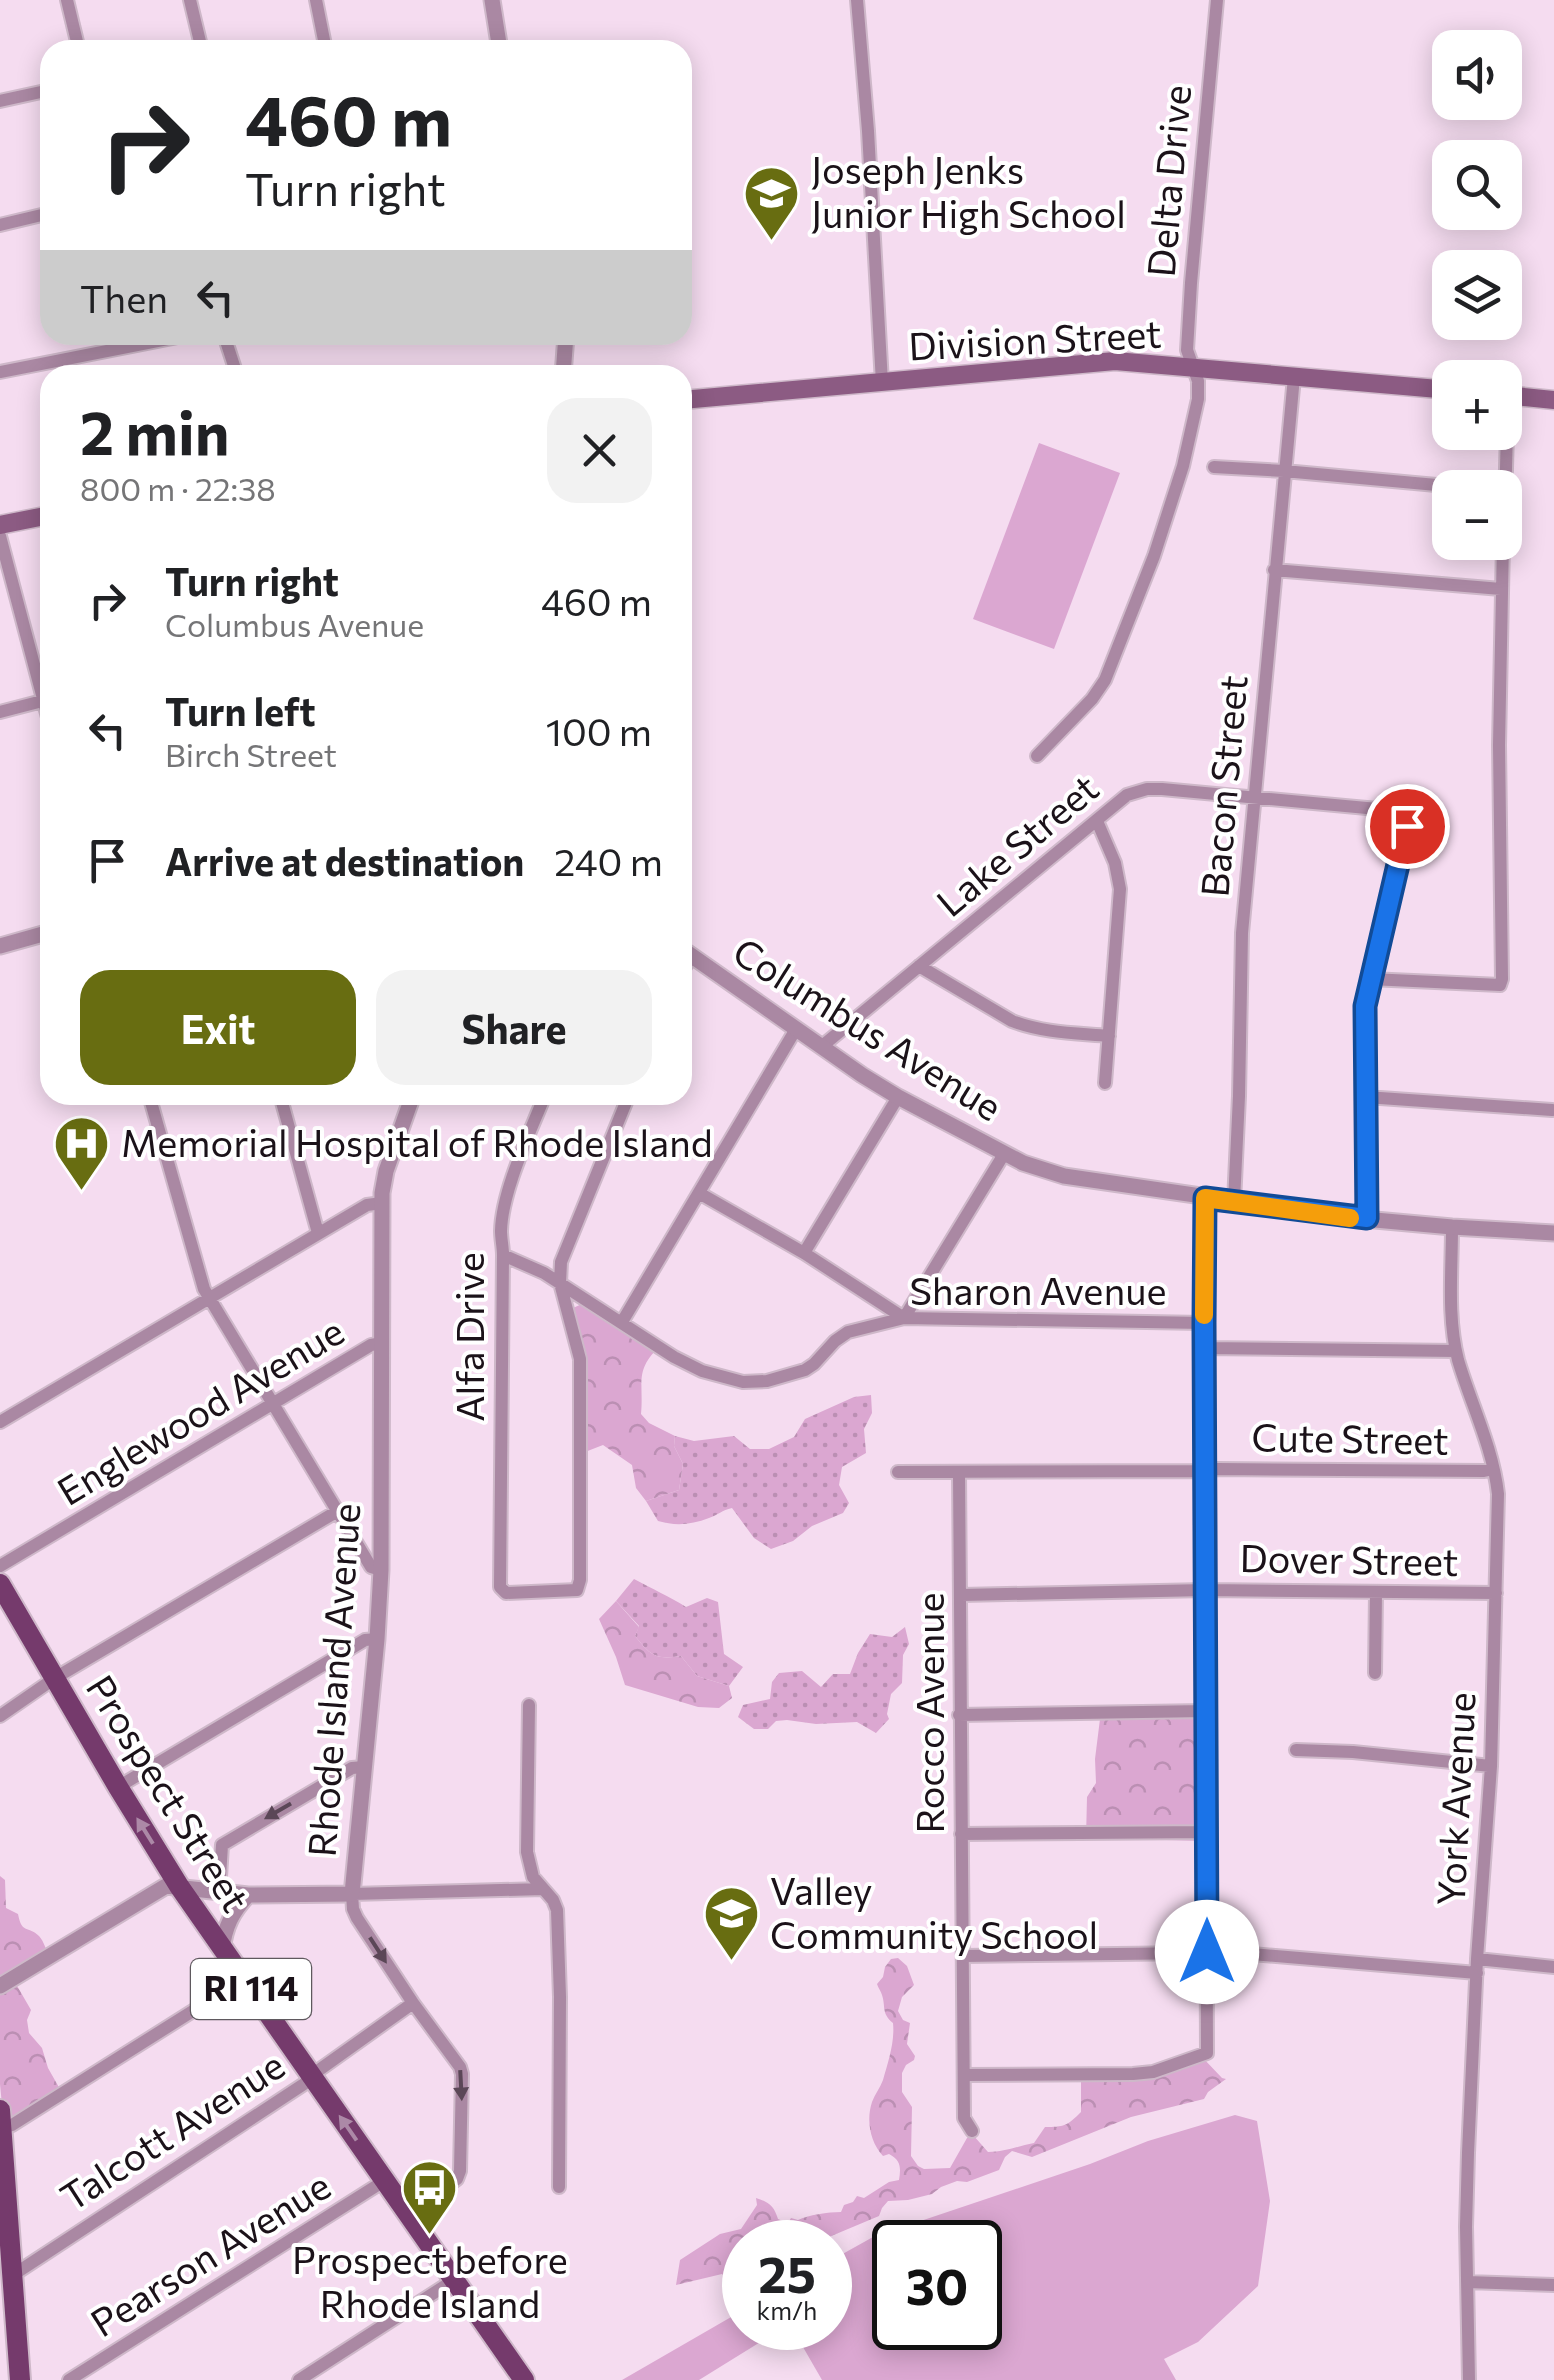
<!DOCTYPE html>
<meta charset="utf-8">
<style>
:root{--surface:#fff;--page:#f2f2f2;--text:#202124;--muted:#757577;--accent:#686d11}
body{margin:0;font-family:Commissioner,sans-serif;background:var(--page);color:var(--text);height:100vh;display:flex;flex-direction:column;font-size:38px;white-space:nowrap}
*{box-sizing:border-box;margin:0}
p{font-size:32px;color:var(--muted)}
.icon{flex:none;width:55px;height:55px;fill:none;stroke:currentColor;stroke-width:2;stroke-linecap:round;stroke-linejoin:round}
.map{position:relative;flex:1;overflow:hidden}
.panel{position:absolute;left:40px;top:365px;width:652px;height:740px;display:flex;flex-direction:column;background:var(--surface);border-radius:30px;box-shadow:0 5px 25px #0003}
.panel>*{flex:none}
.banner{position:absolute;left:40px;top:40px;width:652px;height:305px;border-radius:30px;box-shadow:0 5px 25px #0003;background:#fff;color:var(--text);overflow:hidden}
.fabs{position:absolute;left:1432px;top:30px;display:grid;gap:20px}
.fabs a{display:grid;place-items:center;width:90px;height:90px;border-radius:20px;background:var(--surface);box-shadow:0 5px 25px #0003;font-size:50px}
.speed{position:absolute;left:722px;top:2220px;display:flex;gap:20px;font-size:50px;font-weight:700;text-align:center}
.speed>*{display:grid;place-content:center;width:130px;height:130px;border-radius:50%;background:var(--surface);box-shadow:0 5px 25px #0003;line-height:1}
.speed small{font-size:25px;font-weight:400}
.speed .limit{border:5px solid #111;border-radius:15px;background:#fff;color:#111}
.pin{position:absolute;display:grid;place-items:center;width:85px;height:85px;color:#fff;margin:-42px;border:5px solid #fff;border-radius:50%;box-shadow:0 2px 10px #0007}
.me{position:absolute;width:110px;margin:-55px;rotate:0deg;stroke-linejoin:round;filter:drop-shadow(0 0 8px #0008)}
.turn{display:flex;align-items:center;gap:35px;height:210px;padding:0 40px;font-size:45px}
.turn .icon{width:130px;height:130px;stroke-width:2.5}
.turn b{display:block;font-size:70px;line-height:85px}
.then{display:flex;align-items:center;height:95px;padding:0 40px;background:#0003;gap:20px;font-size:38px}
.round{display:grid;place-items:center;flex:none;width:105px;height:105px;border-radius:30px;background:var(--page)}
.summary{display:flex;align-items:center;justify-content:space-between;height:170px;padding:0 40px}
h1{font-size:60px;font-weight:700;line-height:75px}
.cta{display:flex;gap:20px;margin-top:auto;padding:20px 40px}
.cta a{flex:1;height:115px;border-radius:30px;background:var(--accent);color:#fff;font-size:40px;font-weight:700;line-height:115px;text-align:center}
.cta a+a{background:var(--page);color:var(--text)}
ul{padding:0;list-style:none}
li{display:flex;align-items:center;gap:30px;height:130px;padding:0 40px}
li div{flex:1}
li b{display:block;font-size:38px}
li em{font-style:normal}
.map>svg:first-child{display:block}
</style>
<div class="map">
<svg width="1554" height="2380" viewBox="0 0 1554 2380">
<defs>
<pattern id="grass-dots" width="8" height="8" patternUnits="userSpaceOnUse" patternTransform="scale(2.5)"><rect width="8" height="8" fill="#dba7d1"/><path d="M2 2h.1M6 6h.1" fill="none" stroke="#bb8fb3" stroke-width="1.8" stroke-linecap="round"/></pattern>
<pattern id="forest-crowns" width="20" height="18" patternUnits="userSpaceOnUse" patternTransform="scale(2.5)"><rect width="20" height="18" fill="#dba7d1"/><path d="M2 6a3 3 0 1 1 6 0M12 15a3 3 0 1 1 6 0" fill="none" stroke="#bb8fb3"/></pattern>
</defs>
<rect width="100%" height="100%" fill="#f5dcf0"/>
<path fill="url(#grass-dots)" d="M871,1395l1,18 -8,16 2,24 -24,14 -3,18 10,18 -6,10 -31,13 -19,15 -22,8 -17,-11 -22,-30c-10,2 -14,7 -23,10 -18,7 -34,8 -51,3l-12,-20 33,-11 4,-26 -9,-18 1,-10 19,5 40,-5 16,13h19l25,-12 11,-18 49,-22z
M634,1579c18,10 35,17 52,28l21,-9 11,4 6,52 19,13 -14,19 -32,-10 -16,-20c-25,4 -30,0 -46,-20l4,-10 -23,-25z
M905,1627l4,17 -6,11 -1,28 -11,11 -4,20 2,5 -13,14 -19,-11 -41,2 -29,-4 -11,1 -8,8h-14l-16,-12 5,-12 27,-6 2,-17 7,-9 23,-2 19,16 12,-13h17l8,-21 12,-19 22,3z"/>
<path fill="url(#forest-crowns)" d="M586,1302l73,45c-25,24 -15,36 -18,67l8,9 26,13 -1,10 9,18 -4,26 -33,11 -10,-13 -4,-23 -29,-20 -18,7 -14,-143z
M616,1601l23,26 -4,9c16,20 21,24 46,20l16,20 32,10 3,12 -13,10 -21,-1 -73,-22 -9,-28 -17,-38z
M1207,1717l-1,124 -120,-3 1,-41 9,-14 -1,-24 5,-40z
M0,1876l5,4 1,28 12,6c4,21 10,11 21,22 5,5 8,17 12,23l-35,25 15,26 -4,10 2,13 13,15 6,20 17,30 -56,36 -5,-7 -4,-43z
M898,1958l9,8 7,19 -12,12 -4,14 5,9 7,3 -3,21 8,12 -1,4 -8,5 -4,8v19l10,15 -1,49 7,10 6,3 26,-1 17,-30 6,-3 15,17c17,0 30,-6 46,-9l11,-16c19,0 22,-1 36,-15v-33l122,-21 19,20 4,1 -18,13 -4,7 -73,18 -99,40 -20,-6 -7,6 -6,13 -32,12 -10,-1 -16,6 -9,7 -24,6 -20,1 -6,7 -3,8 -62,26h-72v43l-15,6 -1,-10 -7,-7 -46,11 4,-25 40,-26 21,-5 16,-24 -1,-7c13,4 18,8 22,21l10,4 3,-5 7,2c10,-5 30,-8 43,-8l3,-7 9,-3 4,-6 7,2 25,-16 10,-2c2,-12 2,-20 -10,-26l-6,2c-13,-14 -17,-36 -11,-54 3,-8 8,-14 11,-22 5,-18 12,-38 10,-57 -12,-10 -7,-16 -11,-28 -1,-4 -4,-7 -5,-11l6,-7 2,-10 6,-8z"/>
<path fill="#dba7d1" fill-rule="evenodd" d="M1039,443l81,30 -66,176 -81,-30z
M1235,2115l22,6 13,80 -12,85 -60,56 -34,17 12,21h-354l-30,-52h38v-67l43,-24 217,-73 58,-23zM895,2242h85v86h-85z
M745,2309v19h38l-84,52h-77z"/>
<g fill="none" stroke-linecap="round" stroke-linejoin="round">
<defs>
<path id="minor" d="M67,0l12,50
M190,0l12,50
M316,0l10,50
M857,0l11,131 14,252
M0,101l50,-11
M0,225l50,-12
M224,335l13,40
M0,372l188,-37
M1214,467l70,4 185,17
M1505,504l3,-109
M0,536l50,189
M1274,570l227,19
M0,712l50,-13
M1037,756l55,-57 13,-19 49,-124 29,-90 15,-67v-18l-11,-31 4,-67 26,-283
M1097,821l18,42 5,26 -15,194
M919,966l93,55c31,12 64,12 97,15
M682,972l9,-16
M1370,979l130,6 2,-6 -3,-234 4,-203
M821,1047l306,-252 20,-6h15l237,22 7,5 1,10 -42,179 2,214
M149,1095l55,194 167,278 10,3
M280,1095l38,138
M545,1095c-15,38 -43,95 -44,136 0,8 2,16 2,24l-3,332 6,6 71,-3 3,-10v-221l-20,-76 1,-21 68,-167
M1366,1097l186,13
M699,1193l105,60 100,65 100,-164
M1234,1202l5,-106 3,-163 52,-556
M1452,1227c0,44 -5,90 6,133 13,44 35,88 40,134l-7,272 -14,193 -9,194 -2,74 3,153
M804,1253l94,-156
M503,1255l41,18 130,84 28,14 41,11 24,-1 38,-11 9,-6 21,-23 13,-9 56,-14 300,5
M622,1322l174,-293
M1204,1348l252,3
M0,1422l367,-217 15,-2
M898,1472l307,-1 13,-2 266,2 9,-2
M959,1473l5,645 8,13
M0,1566l371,-221 11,-2
M961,1595l245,-5 290,3
M1375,1673l1,-81
M529,1705l-2,147 6,25 20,23 4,10 3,87 -1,190
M959,1715l246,-4
M0,1716l55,-38 281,-166
M1296,1750l57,2 138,14
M118,1787l247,-147 12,-1
M961,1834l246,-2
M219,1893l3,-48 130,-77 12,-1
M963,1956l233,-3 21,-2 260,22
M1477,1959l77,8
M964,2075l169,-1 20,-2 54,-19 -3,-730 1,-125
M2,2128l10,-3 222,-140 9,-8
M408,2215l49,-36 3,-8 2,-97 -2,-7 -47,-64 -56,-85 -4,-9 -1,-15 191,-5
M13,2275l291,-191 15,-14 94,-67
M1467,2282l87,3
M69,2380l315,-199
M299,2380l155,-100"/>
<path id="tertiary" d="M492,0l8,50
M563,375l3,-40
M0,946l50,-14
M682,949l180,126 36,22 125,66 41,13 289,42 99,9 102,6
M222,1950c3,-24 10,-38 26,-55
M0,1986l166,-100 82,9 104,-1 25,-255 4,-69 1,-377 4,-22 27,-76"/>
<path id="secondary" d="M563,374l1,1
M1505,395l49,5
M682,400l433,-39 335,29
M0,525l50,-10"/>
<path id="primary" d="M0,1584l118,203 61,99 345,494
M0,2110l20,270"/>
</defs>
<use href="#minor" stroke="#ceb8c9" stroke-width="16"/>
<use href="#tertiary" stroke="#ceb8c9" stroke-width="19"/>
<use href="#secondary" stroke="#ceb8c9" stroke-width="21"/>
<use href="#primary" stroke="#ceb8c9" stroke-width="24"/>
<use href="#minor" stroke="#aa88a3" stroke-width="12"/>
<use href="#tertiary" stroke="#aa88a3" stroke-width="15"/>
<use href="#secondary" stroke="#8c5b83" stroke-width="18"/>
<use href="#primary" stroke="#753a6c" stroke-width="20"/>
</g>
<defs><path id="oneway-solid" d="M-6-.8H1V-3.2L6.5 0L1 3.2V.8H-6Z" transform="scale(2.5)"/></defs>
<g fill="#5b4757">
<use href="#oneway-solid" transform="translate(278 1811) rotate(150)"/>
<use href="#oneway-solid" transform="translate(378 1950) rotate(57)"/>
<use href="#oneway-solid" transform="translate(461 2085) rotate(87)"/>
</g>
<g fill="#ac89a7">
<use href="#oneway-solid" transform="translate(145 1831) rotate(-122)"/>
<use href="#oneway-solid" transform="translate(348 2128) rotate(-125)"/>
</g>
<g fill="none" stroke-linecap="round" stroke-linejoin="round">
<defs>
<path id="route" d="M1207,1952l-3,-629 1,-125 162,20 -2,-212 42,-180"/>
</defs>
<use href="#route" stroke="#114b97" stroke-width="25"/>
<use href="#route" stroke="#1a73e8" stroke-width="18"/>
<path stroke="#f59e0b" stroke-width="18" d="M1204,1315l1,-117 145,20"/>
</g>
<defs>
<symbol id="school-pin" viewBox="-11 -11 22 30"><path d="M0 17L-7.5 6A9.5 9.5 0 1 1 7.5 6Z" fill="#686d11" stroke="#fff"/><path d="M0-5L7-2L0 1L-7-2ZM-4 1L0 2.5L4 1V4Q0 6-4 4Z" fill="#fff"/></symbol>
<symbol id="hospital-pin" viewBox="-11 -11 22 30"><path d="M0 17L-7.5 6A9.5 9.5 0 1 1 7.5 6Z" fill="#686d11" stroke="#fff"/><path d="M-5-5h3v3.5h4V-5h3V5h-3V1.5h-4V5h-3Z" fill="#fff"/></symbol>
<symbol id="bus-pin" viewBox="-11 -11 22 30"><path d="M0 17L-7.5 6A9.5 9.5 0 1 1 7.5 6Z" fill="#686d11" stroke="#fff"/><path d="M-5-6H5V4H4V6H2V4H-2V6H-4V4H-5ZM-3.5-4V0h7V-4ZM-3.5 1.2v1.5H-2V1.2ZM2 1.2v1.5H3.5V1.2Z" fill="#fff"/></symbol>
</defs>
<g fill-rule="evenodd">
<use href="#school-pin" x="740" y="162" width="63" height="86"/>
<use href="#hospital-pin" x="50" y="1112" width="63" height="86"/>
<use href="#school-pin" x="700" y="1882" width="63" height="86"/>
<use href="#bus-pin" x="398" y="2156" width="63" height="86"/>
</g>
<g text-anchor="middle" stroke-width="8" stroke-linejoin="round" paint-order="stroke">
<rect fill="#fff" stroke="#5f595e" stroke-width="2.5" x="191" y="1959" width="120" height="60" rx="8"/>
<g font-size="35" font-weight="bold" fill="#1b1219">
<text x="251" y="2001">RI 114</text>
</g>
<g font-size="38" fill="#1b1219" stroke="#fff" text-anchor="start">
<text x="811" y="184">Joseph Jenks<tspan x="811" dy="44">Junior High School</tspan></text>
<text x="121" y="1157">Memorial Hospital of Rhode Island</text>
<text x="770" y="1905">Valley<tspan x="770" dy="44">Community School</tspan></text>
<text x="430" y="2274" text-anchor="middle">Prospect before<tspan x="430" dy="44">Rhode Island</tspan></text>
</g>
<g font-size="38" fill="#1b1219" stroke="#fff">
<text transform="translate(1170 181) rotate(-85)" y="13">Delta Drive</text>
<text transform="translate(1035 341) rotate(-3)" y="13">Division Street</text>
<text transform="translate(1225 786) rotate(-85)" y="13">Bacon Street</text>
<text transform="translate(1018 846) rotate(-40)" y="13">Lake Street</text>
<text transform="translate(867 1030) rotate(32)" y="13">Columbus Avenue</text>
<text x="1038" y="1305">Sharon Avenue</text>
<text transform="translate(471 1337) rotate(-90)" y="13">Alfa Drive</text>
<text transform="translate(201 1412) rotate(-31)" y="13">Englewood Avenue</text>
<text transform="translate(1350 1440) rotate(1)" y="13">Cute Street</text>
<text transform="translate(1349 1561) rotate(1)" y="13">Dover Street</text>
<text transform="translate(335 1680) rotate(-86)" y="13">Rhode Island Avenue</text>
<text transform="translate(931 1713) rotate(-90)" y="13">Rocco Avenue</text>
<text transform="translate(167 1794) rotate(58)" y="13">Prospect Street</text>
<text transform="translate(1457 1799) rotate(-87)" y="13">York Avenue</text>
<text transform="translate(173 2132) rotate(-33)" y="13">Talcott Avenue</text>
<text transform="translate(211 2255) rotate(-32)" y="13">Pearson Avenue</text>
</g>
</g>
</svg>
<div class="fabs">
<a><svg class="icon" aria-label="sound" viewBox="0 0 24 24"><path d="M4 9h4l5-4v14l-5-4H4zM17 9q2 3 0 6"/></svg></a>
<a><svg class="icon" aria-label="search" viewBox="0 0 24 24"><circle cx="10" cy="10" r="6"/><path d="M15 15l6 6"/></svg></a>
<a><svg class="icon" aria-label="layers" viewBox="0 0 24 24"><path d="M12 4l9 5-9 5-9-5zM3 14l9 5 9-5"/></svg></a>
<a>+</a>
<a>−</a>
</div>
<div class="speed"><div>25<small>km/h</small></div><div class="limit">30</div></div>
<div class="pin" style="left:1407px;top:826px;background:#d93025"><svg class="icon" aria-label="arrive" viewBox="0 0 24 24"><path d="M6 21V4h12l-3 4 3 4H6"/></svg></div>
<svg class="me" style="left:1207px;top:1952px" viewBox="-20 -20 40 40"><circle r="19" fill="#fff"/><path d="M0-13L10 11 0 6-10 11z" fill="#1a73e8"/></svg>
<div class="banner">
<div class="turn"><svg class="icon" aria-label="right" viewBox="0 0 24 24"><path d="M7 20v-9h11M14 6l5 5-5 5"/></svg><div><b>460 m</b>Turn right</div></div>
<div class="then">Then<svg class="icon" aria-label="left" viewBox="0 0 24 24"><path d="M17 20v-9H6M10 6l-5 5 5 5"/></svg></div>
</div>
<section class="panel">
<div class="summary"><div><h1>2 min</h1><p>800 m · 22:38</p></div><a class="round"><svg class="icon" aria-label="close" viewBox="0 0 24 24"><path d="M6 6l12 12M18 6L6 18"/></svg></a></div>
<ul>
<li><svg class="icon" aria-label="right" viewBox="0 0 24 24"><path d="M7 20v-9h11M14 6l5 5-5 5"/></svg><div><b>Turn right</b><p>Columbus Avenue</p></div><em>460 m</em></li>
<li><svg class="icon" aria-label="left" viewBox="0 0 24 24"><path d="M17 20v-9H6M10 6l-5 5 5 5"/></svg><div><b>Turn left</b><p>Birch Street</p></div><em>100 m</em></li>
<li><svg class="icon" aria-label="arrive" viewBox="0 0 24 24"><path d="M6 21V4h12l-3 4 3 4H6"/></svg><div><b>Arrive at destination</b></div><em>240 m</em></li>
</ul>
<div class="cta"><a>Exit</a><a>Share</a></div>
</section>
</div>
